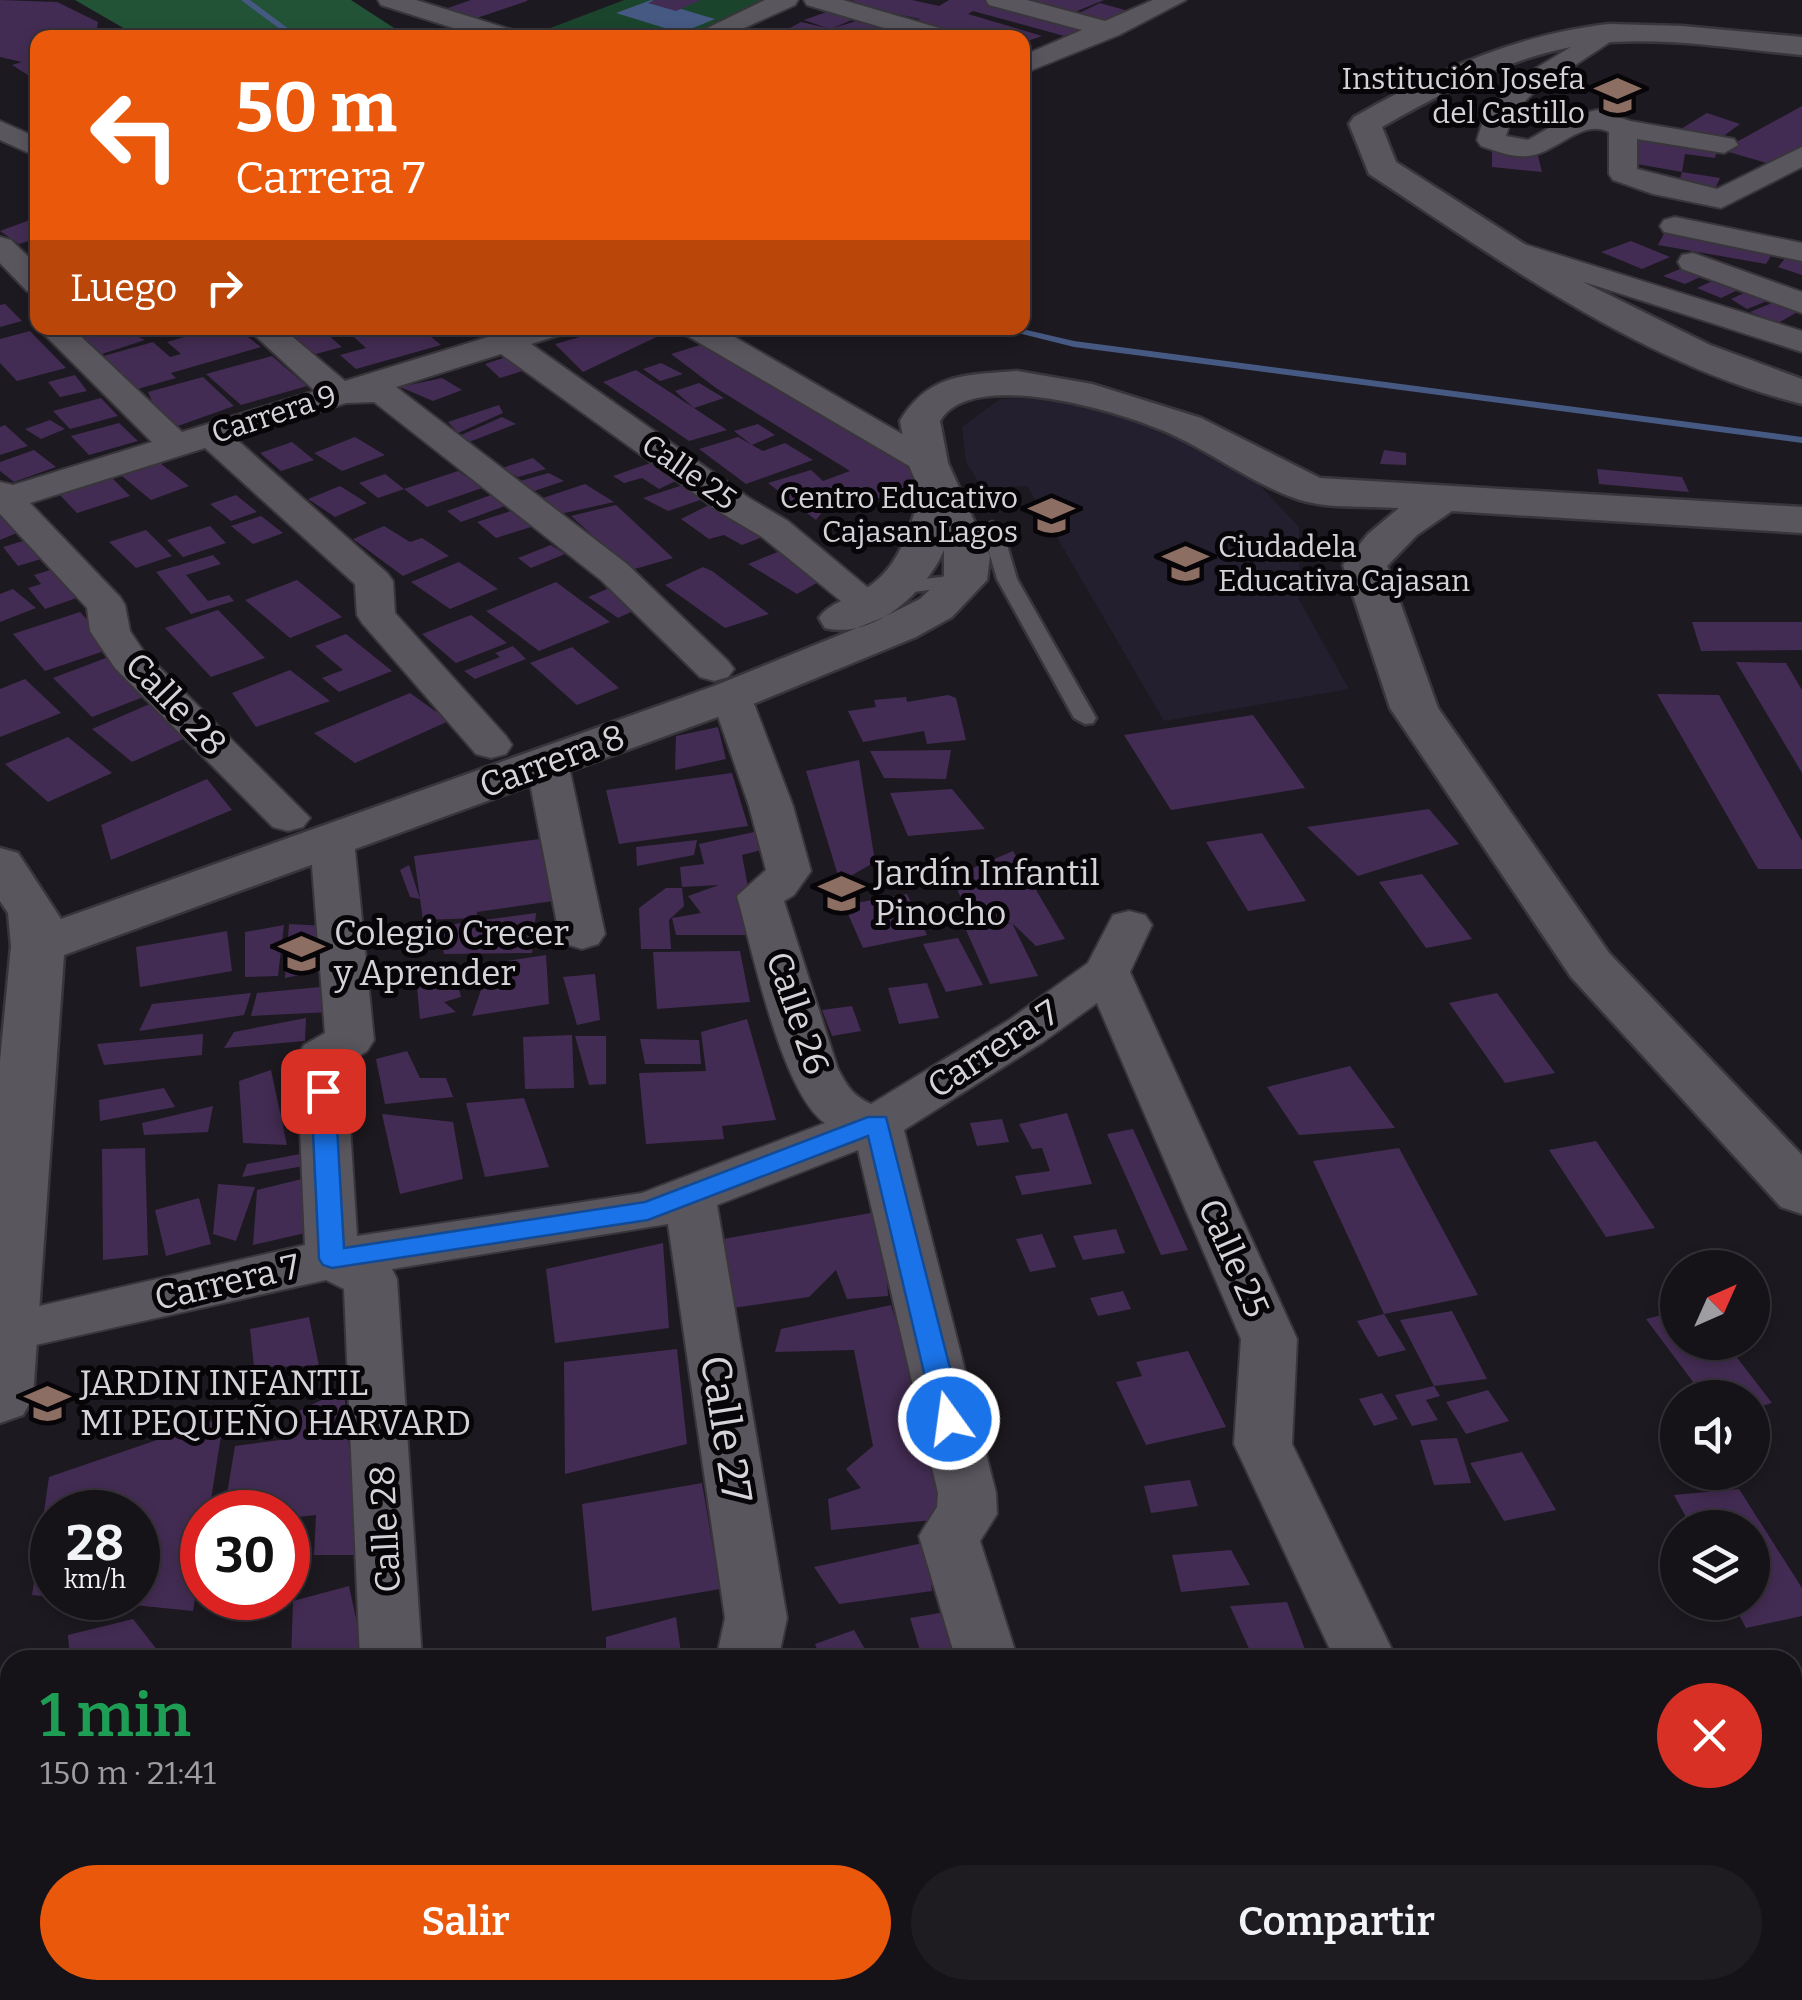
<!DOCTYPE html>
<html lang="es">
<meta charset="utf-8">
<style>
:root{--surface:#161318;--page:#1f1c21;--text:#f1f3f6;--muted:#9e9ea2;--line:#353237;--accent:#ea580c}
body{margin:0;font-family:Bitter,serif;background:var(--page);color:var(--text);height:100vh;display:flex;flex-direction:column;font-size:38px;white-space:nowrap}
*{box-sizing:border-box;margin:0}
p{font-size:32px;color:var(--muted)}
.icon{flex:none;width:55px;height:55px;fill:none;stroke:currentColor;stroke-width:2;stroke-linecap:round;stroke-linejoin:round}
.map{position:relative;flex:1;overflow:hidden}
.panel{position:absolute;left:0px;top:1650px;width:1802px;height:350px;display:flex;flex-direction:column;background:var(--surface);border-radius:30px 30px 0 0;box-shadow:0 5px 15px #0003,0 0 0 2px var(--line)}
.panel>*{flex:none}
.guide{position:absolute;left:30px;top:30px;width:1000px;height:305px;border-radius:20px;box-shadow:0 5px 15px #0003,0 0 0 2px var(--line);background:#ea580c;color:#fff;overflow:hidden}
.needle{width:65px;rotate:45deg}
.fabs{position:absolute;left:1660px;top:1250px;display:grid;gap:20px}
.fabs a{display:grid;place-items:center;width:110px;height:110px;border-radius:50%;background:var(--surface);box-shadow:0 5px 15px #0003,0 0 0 2px var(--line);font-size:50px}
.speed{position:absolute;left:30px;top:1490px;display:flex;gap:20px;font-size:50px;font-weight:700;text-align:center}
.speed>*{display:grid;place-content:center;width:130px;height:130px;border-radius:50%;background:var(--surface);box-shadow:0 5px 15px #0003,0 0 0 2px var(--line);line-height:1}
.speed small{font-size:25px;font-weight:400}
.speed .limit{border:15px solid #d22;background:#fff;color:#111}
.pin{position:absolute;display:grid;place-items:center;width:85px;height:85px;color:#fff;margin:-42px;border-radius:20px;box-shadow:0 5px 15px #0006}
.me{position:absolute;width:110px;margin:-55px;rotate:346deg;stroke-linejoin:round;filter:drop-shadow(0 0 8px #0008)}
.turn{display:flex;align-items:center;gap:35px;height:210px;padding:0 40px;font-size:45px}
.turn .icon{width:130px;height:130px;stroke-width:2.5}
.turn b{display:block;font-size:70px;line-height:85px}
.then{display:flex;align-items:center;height:95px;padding:0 40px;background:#0003;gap:20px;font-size:38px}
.round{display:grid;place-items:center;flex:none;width:105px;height:105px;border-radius:52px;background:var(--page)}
.headline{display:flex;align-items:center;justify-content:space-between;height:170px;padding:0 40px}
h1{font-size:60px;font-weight:600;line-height:75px;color:#1e9e55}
.primary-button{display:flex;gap:20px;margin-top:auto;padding:20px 40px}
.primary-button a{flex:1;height:115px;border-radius:60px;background:var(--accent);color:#fff;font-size:40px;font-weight:600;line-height:115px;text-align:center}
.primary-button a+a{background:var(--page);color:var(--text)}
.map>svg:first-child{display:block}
</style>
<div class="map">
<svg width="1802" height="2000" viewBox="0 0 1802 2000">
<rect width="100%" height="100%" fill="#1d1920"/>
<path fill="#231f2f" d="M1032,398l42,3 103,27 75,49 47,50v73l50,89 -185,32 -137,-235 -45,2 -16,-26 -4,-35 38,-28z"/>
<path fill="#1a442c" d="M624,0h152l-85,37 -167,1z"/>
<path fill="#225337" d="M75,0h276l57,37h-261l-15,-4z"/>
<path fill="#455982" d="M651,0l64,19 -34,14 -65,-20z"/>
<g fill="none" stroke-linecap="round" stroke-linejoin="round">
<path fill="#455982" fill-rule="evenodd" d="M241,0h9l51,38h-9z
M1005,328h13l56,13 728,96v6l-728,-96 -68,-17z"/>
</g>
<path fill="#432c53" d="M0,0l57,2 41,20 -2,16h-58v37l-7,2 -19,-12 10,-3 -22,-5z
M471,0h56v1l-53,18 -29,-10z
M655,0h46l-25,11 -28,-8z
M854,0h58l27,6 10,-6h40l114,30 -24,10 -106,-29 -5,3 74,22 -20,7v-5h-57l-51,-16 6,-3 -74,-16z
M1033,0h71l-29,12z
M1100,3l32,9 -23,11 -32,-9z
M832,10l24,8 -25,11 31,-10 27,6 -26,12 31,-10 35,11 -154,-2 26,-14 26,6 -23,-8z
M1802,106v40l-32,18 -48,-14z
M1707,113l33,11 -26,19 -38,-11z
M1632,136l86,12 -3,10 -30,-4 -3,18 -51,-9z
M1492,151l46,5 4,16 -50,-5z
M1682,172l38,6 -5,11 -47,-12 12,2z
M38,217v21l-19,6 -19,-13z
M1667,228l108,21 -9,15 -108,-19z
M1631,241l39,16 -28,12 -41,-17z
M1791,251l11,4v20l-24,-8z
M1692,264l19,8 -26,12 -22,-8z
M1723,276l23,10 -25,12 -24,-10z
M1755,288l22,9 -30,12 -16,-10z
M1782,299l19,11 -23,13 -28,-11z
M5,304l17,17 -22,6v-22z
M78,328h42l25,12 -46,15 -31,-25z
M215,328h21l25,19 -90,26 5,5 -42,12 -34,-33 53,-15 17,15 11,-3 -14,-12z
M270,328h50l22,19 -37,10z
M344,328h93l-12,4 16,13 -85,24 -16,-14 26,-7z
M612,328l57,3 -86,41 -28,-28z
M30,331l36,37 -49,13 -17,-18v-24z
M713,341l108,62 108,76 -76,29 -23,-18 4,7 -18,23 -48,-37 43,-13 12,11 27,-10 -134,-83 -45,-34z
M512,355l20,13 -32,10 -15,-14z
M272,356l35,30 -66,19 -35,-31z
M661,363l22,11 -23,7 -17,-12z
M636,370l58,38 -19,-17 24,-8 25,15 -30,10 33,22 -38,11 -86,-59z
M75,375l12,16 -27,6 -12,-15z
M203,377l31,29 -59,21 -20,-19 -7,-16z
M442,378l20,12 -29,11 -33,-14z
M101,398l17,18 -48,13 -17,-18z
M499,405l4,8 -45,20 -10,-11z
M502,417l14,7 -47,18 -10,-6z
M50,420l15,9 -24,10 -16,-10z
M119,423l19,18 -49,14 -18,-19z
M758,424l17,11 -23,10 11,6 22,-8 28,17 -67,24 -47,-35 39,-12 14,8 -18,-14z
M5,425l23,21 -28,9v-28z
M355,437l30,18 -43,16 -28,-18z
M292,442l22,18 -33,11 -21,-18z
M34,450l22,17 -42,15 -14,-11v-9z
M1384,450l22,3v12l-26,-1z
M533,458l13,11 -28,8 -16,-9z
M656,461l28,16 -25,12 -17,-11 -18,5 -11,-7z
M160,463l29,23 -38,14 -29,-24z
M1597,469l85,8 7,15 -90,-8z
M458,471l24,17 -55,19 -23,-18 -26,9 -19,-15 26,-9 19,15z
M549,473l15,8 -33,11 -11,-11z
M109,475l21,21 -53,17 -21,-22z
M689,483l23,13 -44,15 -25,-13z
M585,484l29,18 -54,12 -20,-15z
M340,486l27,17 -32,14 -27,-18z
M236,495l21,17 -26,9 -21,-17z
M491,495l14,11 -44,16 -14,-11z
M717,501l51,34 -26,10 -18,-10 -15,4 -28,-20z
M616,505l57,53 -42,12 -60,-54z
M0,510l19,22 -19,8z
M511,511l20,16 -35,11 -19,-16z
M261,516l22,17 -30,11 -22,-18z
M210,526l16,17 -43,14 -16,-17z
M384,526l26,16 12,-4 27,18 -46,20 -50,-37z
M146,530l26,26 -36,12 -27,-26z
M36,537l15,19 -33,10 -15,-19z
M551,545l14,9 -34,14 -13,-10z
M785,549l39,30 -27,15 -49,-30z
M213,555l8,9 -35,11 22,26 21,-6 5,6 -43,13 -35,-42z
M459,562l39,27 -48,20 -39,-27z
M63,566l25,28 -43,15 -17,-21 13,-4 -7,-9z
M703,567l9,4 57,43 -44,14 -60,-43z
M297,580l45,37 -52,21 -45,-38z
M556,582l54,40 -71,29 -53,-40z
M612,587l30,20 -24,11 -30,-21z
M13,589l23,19 -36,14v-28z
M218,610l47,48 -54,19 -46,-49z
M80,612l33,36 -68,23 -32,-37z
M471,615l36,28 -51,20 -34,-29z
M1692,622h110v28l-101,1z
M346,634l46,37 -53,21 -17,-14 21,-8 -28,-24z
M513,646l13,13 -51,20 -11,-8 36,-14 -5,-4z
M572,647l47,41 -42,17 -47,-42z
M111,656l40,38 -59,23 -39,-39z
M1736,662l50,1 16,27v83z
M290,670l40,31 -74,26 -24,-34z
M25,679l36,34 -61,24v-48z
M410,693l39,28 -94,42 -41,-30z
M1657,694l62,1 83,146v28h-44z
M948,695l8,3 10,42 -39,4 -3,-13 -61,11 -15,-31 28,-4 -2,-7 32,-3 1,5z
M152,703l40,32 -60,27 -40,-33z
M1253,715l52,73 -134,22 -47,-75z
M718,727l8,32 -51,11 1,-34z
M68,737l44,36 -64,29 -43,-38z
M951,750l-5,29 -62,-1 -14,-27z
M859,760l16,102 -35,20 -34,-111z
M732,773l16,53 -129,18 -13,-54z
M207,779l25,31 -121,50 -10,-35z
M952,789l33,40 -77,7 -18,-43z
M1429,809l30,35 -101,32 -51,-49z
M763,830l2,19 -23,6 15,80h-81l-4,-17 29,-5 -13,-17 31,-11 -37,2 -2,-20 24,-3 -5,-20z
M1262,833l44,68 -58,10 -42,-69z
M547,838l13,62 -83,12v6l-54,2 -9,-64z
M697,840l-3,15 -57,11 -1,-19z
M1013,851l52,88 -29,7 -24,-23 -42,-3 -18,-43z
M409,865l11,34 -10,-2 -10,-27z
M1422,874l50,65 -46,9 -47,-66z
M666,888h16l2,18 -15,14 2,29h-30l-2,-41z
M907,894l20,41 -64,13 -19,-43z
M536,913l-4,40 -88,1 -5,-28z
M1012,923l26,53 -48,8 -24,-54z
M289,924l37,2 3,43 -44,9z
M284,925l-6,51 -33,1v-45z
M227,931l5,40 -92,16 -4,-40z
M958,938l25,47 -37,7 -23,-48z
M740,951l10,51 -93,7 -4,-57z
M546,955l3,49 -77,12 9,-26 -13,-23z
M453,967l8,30 -17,5 12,10 -36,7 -4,-42z
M595,974l5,46 -23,5 -14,-48z
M927,983l12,35 -40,6 -11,-36z
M341,985l-10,27 -80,4 6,-23z
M251,993l-7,22 -105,16 13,-27z
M1497,993l58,80 -50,10 -56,-80z
M852,1006l9,25 -29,5 -10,-26z
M306,1018l-1,23 -81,7 10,-16z
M747,1019l29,101 -54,6 2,13 -78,5 -7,-71 67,-2 -5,-39z
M203,1034l-1,21 -98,10 -7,-21z
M572,1035l2,53 -49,1 -2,-52z
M575,1036h31v48l-17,1z
M640,1039l59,1 2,24h-56z
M407,1051l13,27h26l7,19 -68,7 -9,-45z
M1350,1066l45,62 -96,7 -32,-48z
M271,1070l16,75 -44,-2 -4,-62z
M164,1088l11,19 -75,14 -1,-21z
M524,1098l25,69 -64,10 -19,-74z
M213,1106l-5,26 -64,3 -2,-12z
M1067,1113l25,71 -70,11 -7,-19 35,-5 -8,-23 -10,1 -13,-25z
M382,1114l71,8 10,57 -63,15z
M1002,1119l7,23 -32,4 -7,-23z
M1133,1129l55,121 -27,5 -54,-121z
M1596,1141l59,87 -49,9 -57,-87z
M145,1148l3,107 -45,5 -1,-111z
M1399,1148l79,147 -94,19 -71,-153z
M305,1153l-1,13 -62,11 5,-13z
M310,1177l4,54 -61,14 4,-55z
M218,1184l37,3 -19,54 -23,-7z
M199,1198l12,46 -45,12 -11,-46z
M882,1211l6,85 -41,3 -11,-29 -27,27 -84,12 -19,-67z
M1116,1229l9,24 -42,7 -10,-24z
M1042,1234l14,33 -26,5 -14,-33z
M663,1243l6,85 -114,15 -9,-74z
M1123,1291l8,18 -33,7 -8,-18z
M891,1305l61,189 -9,25 -112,11 -3,-31 33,-11 -15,-19 27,-23 -19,-96 -79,2 6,-23z
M1452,1311l35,68 -53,7 -34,-66z
M1678,1311v31h47l47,61 -20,6v-11h-47l-59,-79z
M1384,1314l22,36 -28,7 -21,-36z
M309,1317l10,49 -65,1 -4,-38z
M677,1349l10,95 -122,30 -1,-112z
M1188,1351l38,76 -80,18 -30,-63 26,-6 -6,-14z
M1434,1386l6,10 -14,4 12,20 -26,6 -17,-31z
M344,1389l14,166h-44l2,-40 -28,3v-6h-64l11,-66 52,-7 4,-24z
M1488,1390l21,31 -43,13 -20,-32z
M1382,1393l16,26 -24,7 -15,-27z
M224,1417l-15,95h-7v42l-9,57 -109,-11 54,-2v-86h-86v85l-20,-2 17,-118z
M1457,1438l14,45 -37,2 -14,-45z
M1522,1452l34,58 -52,11 -34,-58z
M1190,1480l8,26 -47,7 -7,-27z
M702,1483l18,106 -128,22 -10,-107z
M1739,1489l63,99v28l-56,12 -14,-26h20v-74h-60l-18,-33z
M927,1542l5,49 -93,13 -25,-37z
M1231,1550l19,35 -69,7 -9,-37z
M349,1586l16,74h-74l2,-59z
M1287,1602l22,58h-55l-24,-54z
M963,1609l10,51h-50l-13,-42z
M676,1617l6,43h-76v-23z
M133,1619l32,41h-95l-2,-25z
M854,1630l17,30h-50l-6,-16z
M1792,1867l10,15v35l-10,-4z
M1802,1960v40h-33l-6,-10h29v-25z
M25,1990h155l-1,10h-155z
M289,1990h44v10h-73z
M596,1990h137v10h-138z
M923,1990h145l3,10h-145z
M1629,1990h76l4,10h-67z"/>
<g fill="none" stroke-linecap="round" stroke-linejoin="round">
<defs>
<path id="lane" d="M992,522l10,6 15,51 79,139 -3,5 -8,1 -11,-6 -77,-139 -15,-51z
M967,574l7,2v8l-76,10 -10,-6 10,-6z"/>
<path id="street" d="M378,0h38l106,33 3,5h-40l-104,-33z
M765,0h33l-3,5 -73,33h-35z
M804,0h39l113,33 3,5h-41l-111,-33z
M986,0h41l78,21 48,-21h33l-67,35 -97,39v-18l60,-26 -93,-25z
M1607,25l9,3 4,5 -4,5 -83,55 -20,20 -7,23 22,4 40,-23 29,-7 33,11 104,18 4,6 -14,8 -87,-14v30l80,20 85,-42v20l-81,41 -68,-14 -40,-14 -4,-6v-42c-27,-14 -52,21 -81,24 -15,2 -32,-5 -47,-10l-4,-6 9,-29 29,-30z
M0,121l38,17v19l-38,-17z
M1675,217l127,26v18l-138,-29 -4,-6 4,-6z
M1495,235l307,96v21l-318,-102 -4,-6 4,-6z
M0,237l11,3 27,26v27l-11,-2 -27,-28z
M1693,253l109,39v21l-120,-44 -4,-7 4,-7z
M38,328h34l110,104 133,-41 -68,-63h35l63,53 172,-53h48l-5,7 -29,9 218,154 39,23 102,85 -5,8 -14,4 -14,-4 -95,-77 -39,-23 -222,-160 -105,33 231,177 101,97 6,8 -6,8 -14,4 -14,-4 -99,-97 -227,-178 -28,1 -111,35 152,135 6,8 2,32 111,123 6,9 -6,9 -15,4 -15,-4 -114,-131 -5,-8 -2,-31 -150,-136 -175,55 90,94 5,8 5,26 14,21 166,166 -7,9 -15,4 -15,-4 -158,-159 -25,-37 -3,-23 -87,-94v-32l13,3 139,-43z
M681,328h38l221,128 6,7 -6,7 -12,4 -12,-4 -230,-135z
M731,684l14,3 6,9 42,110 18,65 -17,24 -10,6 54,168c9,17 15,27 33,35l138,-84 79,-57 25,-48 16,-4 16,4 7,10 -22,47 167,367 -5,105 105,216h-62l-101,-216 7,-105 -144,-336 -54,39 -139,88 92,363 1,21 -17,27 38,119h-62l-37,-124 18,-29 1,-14 -80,-343 -141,55 70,413 -9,42h-62l9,-42 -57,-394 -276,45 5,10 25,381h-62l-16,-371 -18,-9 -326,73v-38l305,-70 -8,-188 7,-12 21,-12 -15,-193 6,-9 16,-4 16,4 6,9 20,200 -7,11 -21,13 11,172 285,-43 183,-70c-43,-29 -73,-174 -88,-227l29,-26 -17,-64 -38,-110 6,-9z
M547,749l15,4 6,9 37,172 -7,10 -16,5 -16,-5 -7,-10 -33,-172 6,-9z
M1792,1697l10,3v64l-10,-3z
M335,1990h70v10h-70z
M744,1990h70l2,10h-70z
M1052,1990h70l3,10h-70z
M1263,1990h79l-4,10h-79z
M1586,1990h70l4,10h-70z"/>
<path id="secondary" d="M1609,24l73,2 120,11v18c-63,-6 -128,-17 -191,-13 -80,4 -161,46 -229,85l14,35 191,122 123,61 92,34v25c-160,-40 -298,-141 -433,-230l-20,-50 5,-7c78,-45 164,-83 255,-93z
M1017,371l75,13 109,34 119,60 482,29v26l-350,-22 -35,24 -30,31 51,142 171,245 193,202v59l-21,-7 -210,-230 -181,-269 -47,-143 25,-31 31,-26c-32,-2 -69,1 -99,-8 -43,-14 -83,-44 -123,-63 -46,-23 -205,-72 -237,-16l8,42 42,93 -3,24 -35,37 -36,20 -168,69 -684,249 -31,442 -10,18 -23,8v-362l11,-115 -3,-33 -8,-12v-53l18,5 43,66 653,-233 170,-69 36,-18 24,-23v-26c-18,42 -70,90 -119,78l-6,-10c10,-15 30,-19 46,-29 35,-21 43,-59 56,-95l-13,-31 -8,-42c29,-48 66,-46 117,-50z"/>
</defs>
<use href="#lane" stroke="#39363b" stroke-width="5"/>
<use href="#street" stroke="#39363b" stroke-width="4"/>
<use href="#secondary" stroke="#39363b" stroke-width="5"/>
<use href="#lane" fill="#5a565e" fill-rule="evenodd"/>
<use href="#street" fill="#5a565e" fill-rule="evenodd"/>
<use href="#secondary" fill="#5a565e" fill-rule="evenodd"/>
</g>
<path fill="#1a73e8" stroke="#114b97" stroke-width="2.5" d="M323,1083l12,8 9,157 301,-46 223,-85h18l77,302 -4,7 -10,3 -10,-3 -4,-7 -67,-283 -220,84 -316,48 -9,-3 -4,-6 -8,-168z"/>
<defs>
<symbol id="school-bare" viewBox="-9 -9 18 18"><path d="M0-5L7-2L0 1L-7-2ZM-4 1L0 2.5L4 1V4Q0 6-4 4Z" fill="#8d6e63" stroke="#070508" stroke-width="2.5" paint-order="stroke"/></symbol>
</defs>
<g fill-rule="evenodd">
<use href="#school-bare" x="1586" y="64" width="63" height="63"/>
<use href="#school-bare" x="1020" y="484" width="63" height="63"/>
<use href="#school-bare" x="1154" y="532" width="63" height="63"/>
<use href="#school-bare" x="810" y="862" width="63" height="63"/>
<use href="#school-bare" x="270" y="922" width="63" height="63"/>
<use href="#school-bare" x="16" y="1372" width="63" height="63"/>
</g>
<g text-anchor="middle" stroke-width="10" stroke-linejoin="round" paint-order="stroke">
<g font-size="30" fill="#d6d3d8" stroke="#070508" text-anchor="end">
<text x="1585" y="89">Institución Josefa<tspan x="1585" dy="34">del Castillo</tspan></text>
<text x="1018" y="508">Centro Educativo<tspan x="1018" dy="34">Cajasan Lagos</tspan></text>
<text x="1218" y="557" text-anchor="start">Ciudadela<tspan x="1218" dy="34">Educativa Cajasan</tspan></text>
</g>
<g font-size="30" fill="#d6d3d8" stroke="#070508">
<text transform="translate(274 414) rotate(-18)" y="10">Carrera 9</text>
<text transform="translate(689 472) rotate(35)" y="10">Calle 25</text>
</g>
<g font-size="35" fill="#d6d3d8" stroke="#070508">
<text transform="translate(176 704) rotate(46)" y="12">Calle 28</text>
<text transform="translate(552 761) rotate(-20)" y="12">Carrera 8</text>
<text transform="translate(798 1013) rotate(71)" y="12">Calle 26</text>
<text transform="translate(993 1049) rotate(-33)" y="12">Carrera 7</text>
<text transform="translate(1234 1258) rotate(66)" y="12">Calle 25</text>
<text transform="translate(227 1282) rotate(-13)" y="12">Carrera 7</text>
<text transform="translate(385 1529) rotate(-93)" y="12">Calle 28</text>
</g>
<g font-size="35" fill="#d6d3d8" stroke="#070508" text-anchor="start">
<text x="874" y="885">Jardín Infantil<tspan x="874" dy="40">Pinocho</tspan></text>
<text x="334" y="945">Colegio Crecer<tspan x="334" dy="40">y Aprender</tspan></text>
<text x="80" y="1395">JARDIN INFANTIL<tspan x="80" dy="40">MI PEQUEÑO HARVARD</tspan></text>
</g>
<g font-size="42" fill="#d6d3d8" stroke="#070508">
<text transform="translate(727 1429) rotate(81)" y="15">Calle 27</text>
</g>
</g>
</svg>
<div class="fabs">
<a><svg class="needle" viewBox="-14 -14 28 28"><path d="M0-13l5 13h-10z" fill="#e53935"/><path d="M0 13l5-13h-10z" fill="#9e9ea2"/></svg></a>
<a><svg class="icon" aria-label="sound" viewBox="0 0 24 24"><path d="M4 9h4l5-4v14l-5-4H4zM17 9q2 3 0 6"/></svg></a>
<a><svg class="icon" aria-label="layers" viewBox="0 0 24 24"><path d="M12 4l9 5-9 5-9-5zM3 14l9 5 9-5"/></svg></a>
</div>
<div class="speed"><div>28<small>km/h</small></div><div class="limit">30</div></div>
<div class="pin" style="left:323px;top:1091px;background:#d93025"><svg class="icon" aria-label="arrive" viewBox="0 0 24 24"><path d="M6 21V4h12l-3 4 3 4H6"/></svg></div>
<svg class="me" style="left:949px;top:1419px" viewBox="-20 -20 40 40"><circle r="17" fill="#1a73e8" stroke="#fff" stroke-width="3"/><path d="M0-11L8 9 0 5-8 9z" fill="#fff"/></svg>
<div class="guide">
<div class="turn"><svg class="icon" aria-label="left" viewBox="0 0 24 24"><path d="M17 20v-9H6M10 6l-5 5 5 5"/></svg><div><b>50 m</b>Carrera 7</div></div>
<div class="then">Luego<svg class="icon" aria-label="right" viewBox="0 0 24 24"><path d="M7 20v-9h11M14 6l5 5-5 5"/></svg></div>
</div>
<section class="panel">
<div class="headline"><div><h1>1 min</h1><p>150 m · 21:41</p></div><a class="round" style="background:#d93025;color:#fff"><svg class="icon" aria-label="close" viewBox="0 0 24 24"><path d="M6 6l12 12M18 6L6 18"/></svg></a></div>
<div class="primary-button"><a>Salir</a><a>Compartir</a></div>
</section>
</div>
